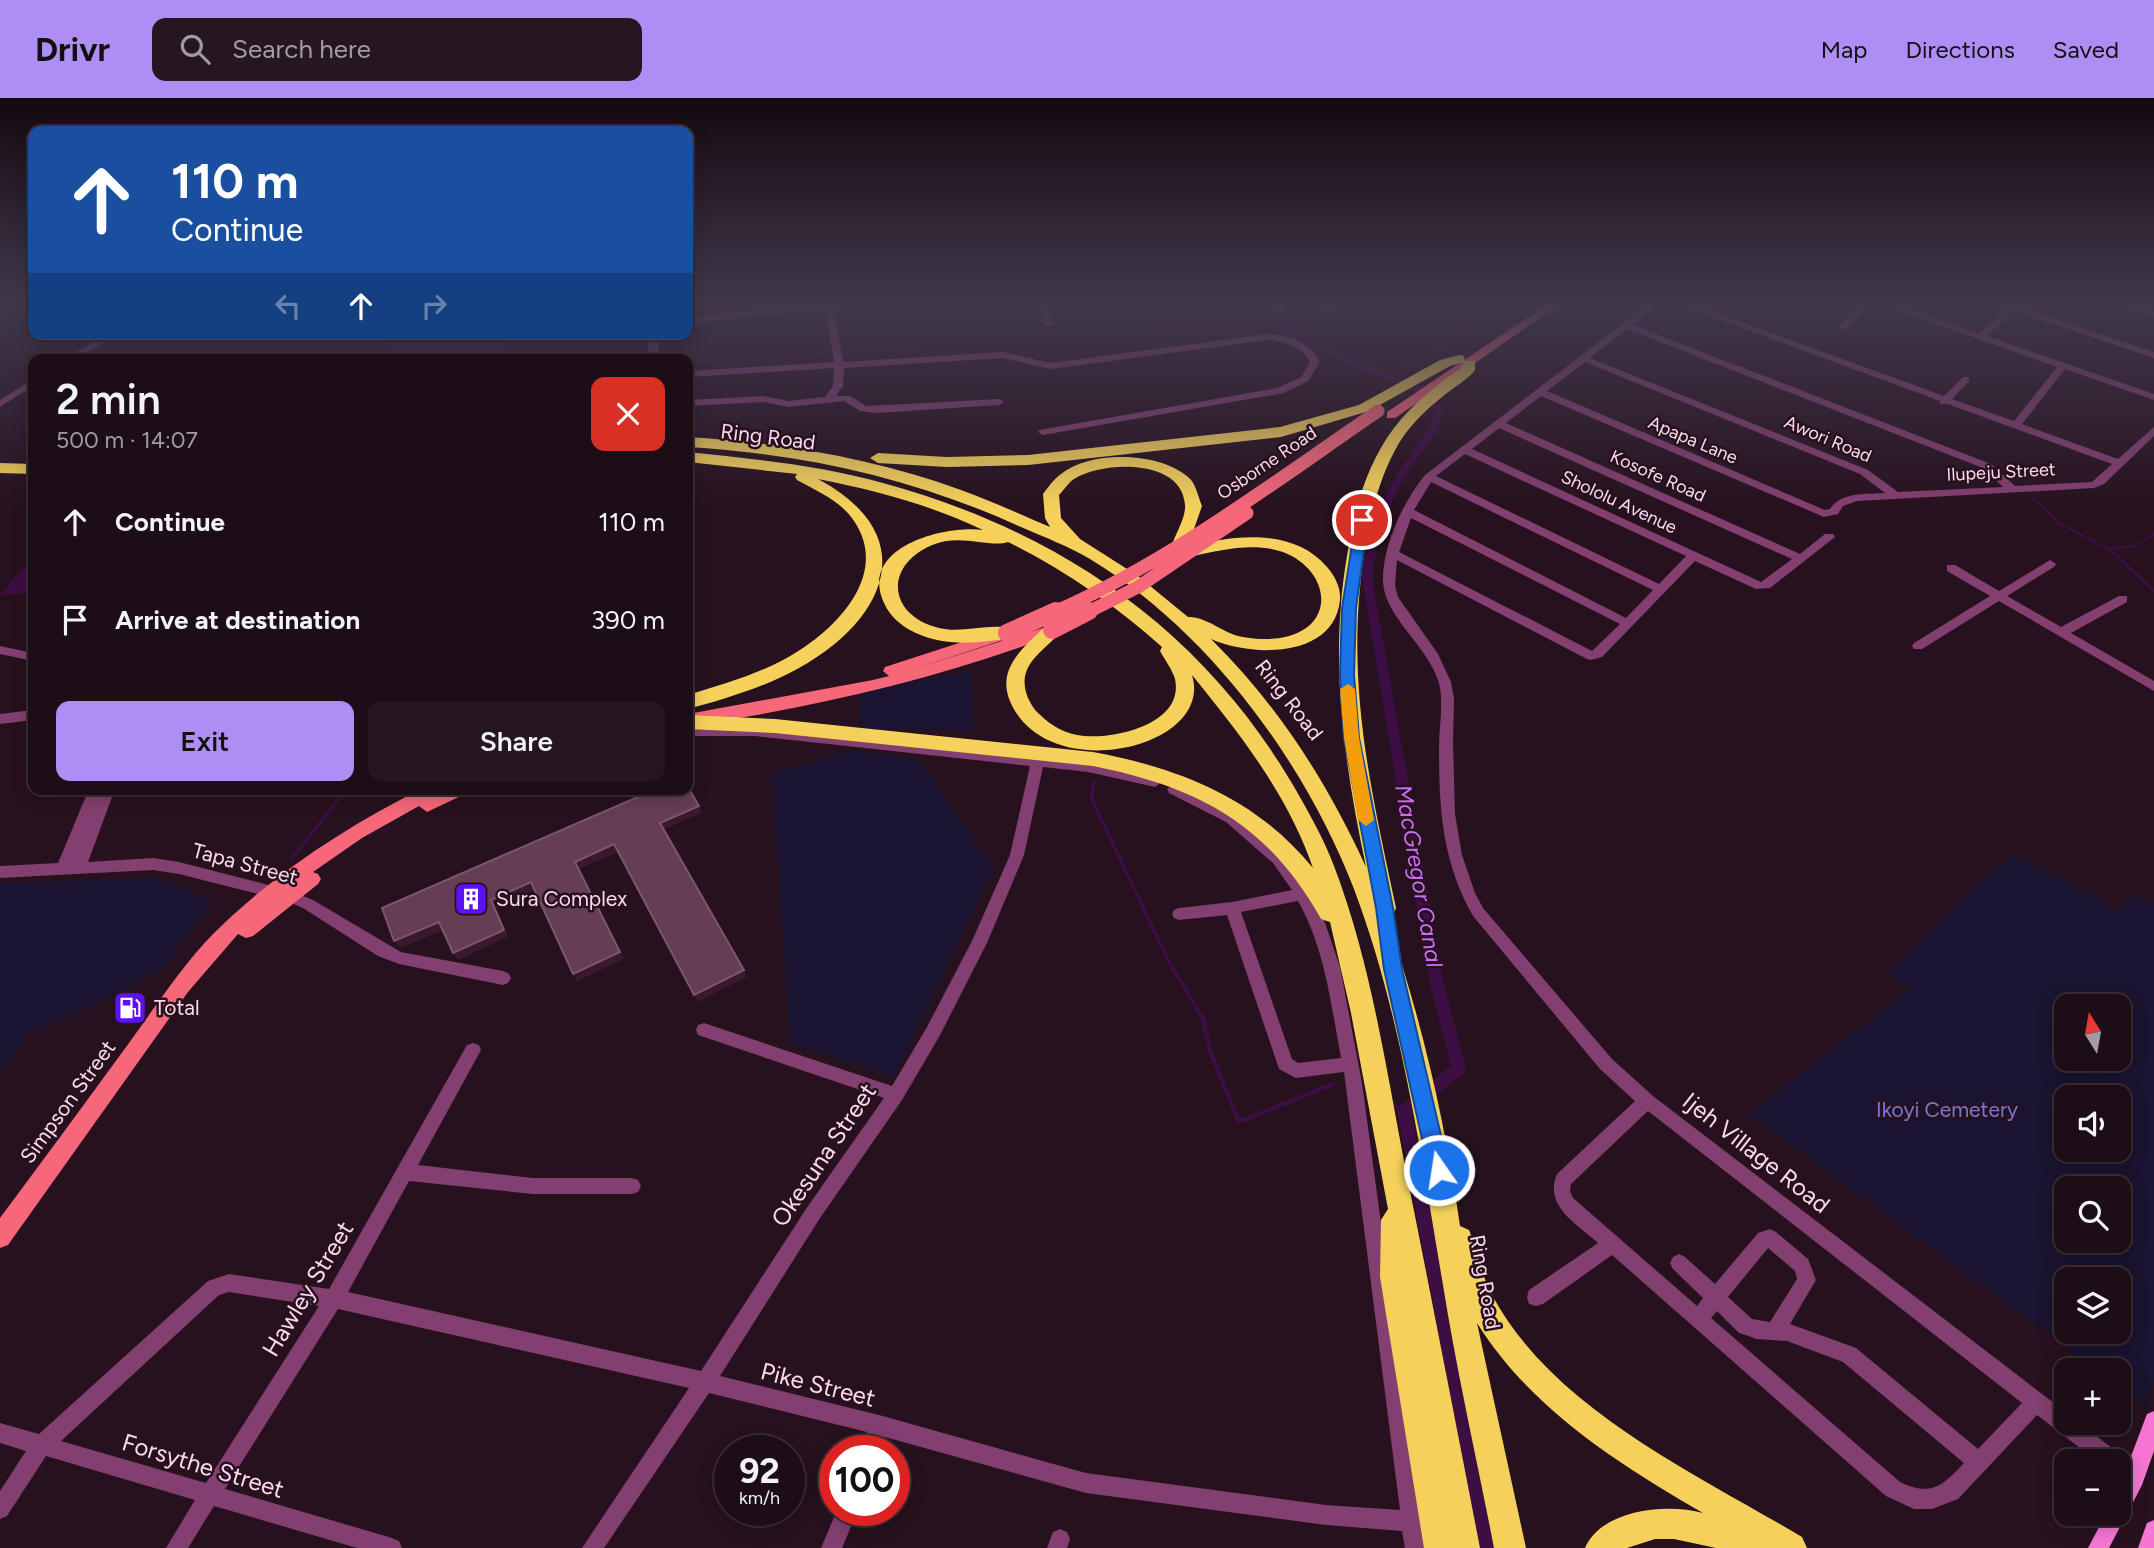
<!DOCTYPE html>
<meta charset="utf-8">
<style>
:root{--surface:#1d0d16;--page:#25161f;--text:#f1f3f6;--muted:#a09ca1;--line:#3b2d35;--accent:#ae8df4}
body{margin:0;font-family:Figtree,sans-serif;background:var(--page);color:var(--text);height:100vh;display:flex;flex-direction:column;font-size:26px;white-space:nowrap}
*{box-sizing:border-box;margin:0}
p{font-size:23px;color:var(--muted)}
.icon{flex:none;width:38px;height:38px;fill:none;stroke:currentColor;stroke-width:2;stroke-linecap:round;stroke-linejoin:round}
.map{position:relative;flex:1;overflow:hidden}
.drawer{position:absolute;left:28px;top:256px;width:665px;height:441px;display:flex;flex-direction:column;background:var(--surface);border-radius:14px;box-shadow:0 4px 18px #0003,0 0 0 2px var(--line)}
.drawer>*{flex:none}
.guide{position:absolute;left:28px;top:28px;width:665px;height:214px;border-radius:14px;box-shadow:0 4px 18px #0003,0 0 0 2px var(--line);background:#1a4fa0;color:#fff;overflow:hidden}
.needle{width:46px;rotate:349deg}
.fabs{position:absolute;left:2054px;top:896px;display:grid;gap:14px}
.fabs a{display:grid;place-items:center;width:77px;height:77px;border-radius:14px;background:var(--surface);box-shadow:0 4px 18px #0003,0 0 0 2px var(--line);font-size:35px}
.speed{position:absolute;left:714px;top:1337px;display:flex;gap:14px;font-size:35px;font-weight:700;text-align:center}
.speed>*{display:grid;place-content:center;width:91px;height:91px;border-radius:50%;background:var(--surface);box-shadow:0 4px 18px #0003,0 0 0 2px var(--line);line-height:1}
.speed small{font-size:18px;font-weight:400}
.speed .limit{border:10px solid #d22;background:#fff;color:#111}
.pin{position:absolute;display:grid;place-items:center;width:60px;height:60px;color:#fff;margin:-30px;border:4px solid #fff;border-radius:50%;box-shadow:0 2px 7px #0007}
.me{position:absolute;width:77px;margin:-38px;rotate:347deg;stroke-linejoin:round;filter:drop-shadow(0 0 5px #0008)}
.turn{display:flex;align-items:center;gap:24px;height:147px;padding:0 28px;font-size:32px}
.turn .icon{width:91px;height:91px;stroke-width:2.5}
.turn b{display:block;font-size:49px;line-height:60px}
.lanes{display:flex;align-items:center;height:66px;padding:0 28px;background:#0003;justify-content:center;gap:35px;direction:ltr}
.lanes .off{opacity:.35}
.round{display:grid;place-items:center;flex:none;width:74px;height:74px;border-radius:14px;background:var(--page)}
.head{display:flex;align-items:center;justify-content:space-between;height:119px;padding:0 28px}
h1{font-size:42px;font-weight:600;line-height:52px}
.action{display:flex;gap:14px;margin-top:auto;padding:14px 28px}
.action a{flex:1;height:80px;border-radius:14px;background:var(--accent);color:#111;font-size:28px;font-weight:600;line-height:80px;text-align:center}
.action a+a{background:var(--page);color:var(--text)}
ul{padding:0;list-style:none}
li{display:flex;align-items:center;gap:21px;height:98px;padding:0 28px}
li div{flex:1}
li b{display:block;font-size:26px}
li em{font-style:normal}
header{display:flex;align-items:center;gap:42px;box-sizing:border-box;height:98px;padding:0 35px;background:var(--accent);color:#111}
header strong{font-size:33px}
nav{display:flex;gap:38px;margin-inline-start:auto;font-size:24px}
.search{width:490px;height:63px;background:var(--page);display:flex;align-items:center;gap:18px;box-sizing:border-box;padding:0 24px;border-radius:14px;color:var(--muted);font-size:26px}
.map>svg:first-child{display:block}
</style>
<header>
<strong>Drivr</strong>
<div class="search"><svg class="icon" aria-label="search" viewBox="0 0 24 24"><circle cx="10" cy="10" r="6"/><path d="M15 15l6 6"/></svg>Search here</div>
<nav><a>Map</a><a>Directions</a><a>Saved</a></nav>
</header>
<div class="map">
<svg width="2154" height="1450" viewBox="0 0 2154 1450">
<rect width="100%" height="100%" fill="#27111e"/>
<path fill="#1a1430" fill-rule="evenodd" d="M972,574l1,58 -113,-1 -1,-41z
M850,652l68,9 76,108 -99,209 -105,-31 -18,-272z
M2012,757l59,28 47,28 14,-18 22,11v478l-8,25 -27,-20v-17h-22l-348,-256 161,-126 -23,-14 94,-93zM2067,908h52v53h-52zM2067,999h52v53h-52zM2067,1090h52v53h-52zM2067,1181h52v53h-52z
M155,780l58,22 -50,69 -74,39 -62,26 -27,41v-192z"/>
<path fill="#3c0e43" d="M386,236h115l5,25h-111z
M33,457v38l-33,2z"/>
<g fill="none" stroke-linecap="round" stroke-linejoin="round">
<path stroke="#3c0e43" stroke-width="2.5" d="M843,255l99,-12 324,-7
M688,264l141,-9
M1385,277l23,-9 100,-61
M2034,401l25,24 54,29 41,39
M2111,451l24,-3 19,-12"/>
<path stroke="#3c0e43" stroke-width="3.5" d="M1094,683l-3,17 78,164 33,55
M292,761l54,-70"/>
<path stroke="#3c0e43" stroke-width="4.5" d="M1202,917l8,36 29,71 94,-38
M1390,1004l14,10"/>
<path fill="#3c0e43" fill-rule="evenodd" d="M1242,207h11l104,56 70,29 16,19c-4,27 -23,43 -37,66 -19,31 -29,67 -34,103l72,406 22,84 -2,5 -52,42 85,433h-18l-82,-436 2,-5 52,-41 -21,-82 -68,-406c5,-36 16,-72 35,-103 13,-23 33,-39 38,-66l-14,-15 -70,-29z"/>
<path fill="#833f70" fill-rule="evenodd" d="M804,207h34l-4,3 9,54 160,-10 47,11 218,-29c21,1 42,8 52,28l-12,19 -24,12 -241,42 -5,-3 1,-2 238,-42 24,-11 9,-15c-8,-16 -25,-21 -42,-22l-218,29 -47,-11 -159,10 -1,18 -7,10h14l16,10 133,-7 5,3 -5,3 -123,8 -16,-2 -16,-10 -56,6 -24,-5 -76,4v-6l76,-4 24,5 37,-4 8,-11 1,-18 -146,9v-6l146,-9 -9,-53 -137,14v-6z
M1038,207h9l7,19 -2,2h-6z
M1269,207h11l7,5 -8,2z
M1332,207h13l-19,9 -5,-3z
M1647,207h10l-24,20 358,139 24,22 77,-4 20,-18 -164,-60h-8v-3l-260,-96h14l250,91 19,-19h6v4l-17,18 62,22 43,-54 -174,-62h14l82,29 27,-26 -5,-3h14l139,47v6l-140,-47 -27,25 167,58v6l-89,-31 -43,55 96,35 36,-32v9l-50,48 -10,4 -237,13 -14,5 -5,8 -14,3 -283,-121 -35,27 294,131 25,-20h8l2,3 -65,51 -14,1 -61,-28 -93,96 -11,3 -4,-1 -190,-99 -2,26 3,11 40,57 13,28 3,17 -1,44 2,71 7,41 13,38 8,15 129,151 41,37 414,317v10h12l41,31 3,7 -4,7v-7h-22l-60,-46 -79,84 -26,10h-18l-28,-13 -274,-241 -69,49 -7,2 -7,-2 -2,-7 2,-7 69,-47c-20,-18 -55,-37 -41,-69l78,-73 -35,-32 -127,-153c-31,-55 -34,-107 -34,-169 0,-21 5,-43 0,-64 -10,-36 -54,-65 -56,-101 -1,-36 20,-80 42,-107zM1627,231l356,139 20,19 -105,5 -30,-22 -278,-112zM1585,264l275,112 25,19c-19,1 -44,-1 -55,16l-5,1 -278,-119zM1499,330l293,131 -31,23 -289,-133zM1465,356l221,102 -27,28 -223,-108zM1431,384l222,108 -27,28 -212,-108zM1411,420l209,106 -28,27 -193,-99zM1648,1013l374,292 -44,46 -122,-101 -66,-24 26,-44 -8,-21 -32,-27 -6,-3 -12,4 -43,51 -30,-27 -6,-3 -6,3 -3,6 3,6 30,29 -6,8 -124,-108 -3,-7 1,-7zM1768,1150l27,23 2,8 -27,43 -18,-3 -24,-22zM1717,1213l22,22 7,2 10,4 31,2 56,21 121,101c-22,23 -32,34 -64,19l-189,-164z
M1861,207h10l-25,24h-6v-4z
M2120,207h14l20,7v6z
M105,236h12l-40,25h-12z
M649,236h10l-1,21 -5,3 -5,-3z
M33,281v7l-33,21v-7z
M2050,462l6,4 -2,3 -47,29 54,31 58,-31h8v6l-56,31 83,48v10l-155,-90 -77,48h-8l-2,-3 2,-3 76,-47 -43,-25v-6h8l44,26z
M0,548l33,7v8l-33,-7z
M33,612v10l-33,4v-10z
M688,628h67l283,30 50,6 67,15 7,5 -7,5 -67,-15 -45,-5 -19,88 -37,88 -48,94 -37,63 -82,118 -100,158 159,39 207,58 240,32 74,5 -56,-438 -48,6 -17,-9 -52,-154 -48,5 -5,-2 -2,-4 2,-4 5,-2 53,-6 60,-12 -19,-27 -47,-41 -57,-29 -2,-4 7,-5 62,30 47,41 14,17 27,48 16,47 22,116 63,465h-20l-3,-17 -76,-6 -240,-32 -201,-56 -4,14h-20l6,-19 -158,-39 -105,155h-22l107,-160 -351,-79 -113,180 167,49 7,3 3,7h-45l-143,-42 -26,42h-22l29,-48 -149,-44 -39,60 -7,3v-28l26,-40 -26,-8v-20l39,11 169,-153 21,-7 100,15 138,-244 6,-2 6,2 2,5 -63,115 115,13h99l6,2 3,6 -3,6 -6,2h-99l-124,-13 -61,111 353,79 107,-165 76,-108 -186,-63 -2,-5 2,-5 6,-2 188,63 35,-59 45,-86 38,-86 20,-89 -275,-30h-67zM1298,803c27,48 33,103 43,157l-43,5 -6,-4 -51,-147zM229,1194l90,14 -113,177 -145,-42 158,-146z
M89,691h26l-27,73 65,-4 26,4 109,28 25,10 88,52 102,19 5,2 3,5 -3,5 -5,2 -104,-21 -21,-8 -75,-48 -17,-7 -107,-27 -26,-4 -153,8v-12l58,-3z
M837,1412h21l-16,38h-21z
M1060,1431l7,3 3,7 -3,9h-20l6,-16z"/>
<path fill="#f776d4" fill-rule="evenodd" d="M2154,1313v40l-12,34 -33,63h-21l18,-34h13v-26l28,-74z
M2154,1422v28h-16l9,-25z"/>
<path fill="#f6677a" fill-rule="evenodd" d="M1546,207h13l-164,113h-8v-6z
M1052,527l8,5 -3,4c-119,45 -243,74 -369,92v-12l185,-34 16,-4 -6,-5 2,-4 114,-37h10l3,4 -3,4 -101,33z
M421,691h46l-2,5 -38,18 -8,-6 -57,32 -49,34 5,2 3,5 -3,5 -65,52 -7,2 -8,-4 -50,58 -180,253 -8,3v-30c43,-58 86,-116 129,-175 27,-37 52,-76 84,-109 60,-60 133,-107 208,-145z"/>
<path fill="#f5d15b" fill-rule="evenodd" d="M1459,257l5,1 1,5h10v9c-6,8 -16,14 -24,20 -20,15 -39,32 -52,53 -20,34 -29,73 -35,112 -19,127 6,230 32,353l-3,6 -7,3c35,99 59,204 74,309l9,4c9,21 12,45 23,65 61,114 203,178 310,242l5,11h-91l-42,-9h-19l-28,9h-42c17,-39 82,-45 118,-35 -86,-50 -172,-104 -226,-190l49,225h-32c-17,-88 -37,-175 -51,-263 -23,-134 -41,-268 -89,-396 -49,-127 -146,-259 -264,-330 -22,-13 -46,-22 -69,-32 -107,-49 -216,-73 -333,-80v-10c93,6 185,21 273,53 31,11 60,25 89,37l-5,-9 -2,-24c5,-7 11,-15 18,-20 30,-24 98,-22 127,3 8,6 10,20 14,29l-14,40h-12l-3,-4c4,-10 13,-26 12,-37 -3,-47 -82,-44 -111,-26 -5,3 -10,11 -15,16l2,23 19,21 58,37 50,41c14,-1 30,11 44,17 13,5 34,6 48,4 57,-9 52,-67 3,-86 -29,-10 -62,-2 -90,4l-9,-5 3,-4c45,-12 106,-20 140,20 8,9 14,21 13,33 -6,59 -89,57 -129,39 67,66 116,143 155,228 -22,-105 -37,-205 -19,-311 7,-45 19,-91 47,-128 18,-24 43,-43 67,-60l3,-6 -14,4 -81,45 -88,26 -253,28 -81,2 -69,-4 -8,-5 8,-5 69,4 81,-2 252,-28 79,-22 81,-45z
M688,354c65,7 131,13 195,31 175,48 317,144 410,302 15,26 30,52 41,81 36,94 51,196 70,295 26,129 51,258 76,387h-56l-44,-271 1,-57 7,-11 -37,-196 -21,-91 -9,-3c-53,-95 -123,-132 -228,-153l-318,-33 -87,-4v-14l87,4 318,33c86,16 163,46 220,116 -25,-73 -73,-134 -121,-193 22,71 -133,109 -177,36 -23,-38 4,-60 31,-85h12l3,4c-10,16 -31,25 -36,46 -2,13 3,25 11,35 11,11 24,21 41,24 31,6 108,-9 98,-56 -3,-10 -10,-19 -15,-28l2,-4c-47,-42 -97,-77 -154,-105 -17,6 -47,-8 -73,2 -51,19 -49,71 4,84 24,6 51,-6 74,1l3,4 -3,4 -6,2c-23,3 -47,6 -70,1 -21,-5 -42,-15 -52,-35 -29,-57 58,-80 98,-75 -52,-25 -109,-40 -165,-51 105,56 69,140 -19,189 -34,19 -74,31 -111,41v-14c32,-10 65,-19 95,-35 48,-25 109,-83 71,-139 -13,-20 -37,-30 -57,-41l-2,-3 2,-3 -109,-12z
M0,365l33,1v10l-33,-1z"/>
<path stroke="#f6677a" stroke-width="13" d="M1052,515c117,-51 221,-130 326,-202
M1086,515l52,-26 109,-74"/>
<path stroke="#f6677a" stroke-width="18" d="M1052,532l37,-19
M1007,535l49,-22"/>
</g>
<path fill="#3a192c" d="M699,708l3,7 -39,17 -3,-7z
M614,746l4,8 -39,17 45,90 -47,22 -4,-7 2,-112z
M531,784l4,8 -39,17 12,30 -50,23 -5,-7 38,-53z
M439,824l5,8 -44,18 -6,-7z
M744,872l3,7 -49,25 -4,-7z"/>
<path fill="#653e55" stroke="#7d566d" stroke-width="2" d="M688,689l11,19 -39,17 84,147 -50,25 -80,-151 -39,18 45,90 -47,22 -42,-92 -40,18 13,30 -51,23 -14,-31 -45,19 -12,-33 274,-119h32z"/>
<linearGradient id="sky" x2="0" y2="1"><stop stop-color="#150910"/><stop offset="0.5" stop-color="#41384c"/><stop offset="1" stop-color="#41384c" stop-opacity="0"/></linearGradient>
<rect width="2154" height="410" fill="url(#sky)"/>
<path fill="#1a73e8" stroke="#114b97" stroke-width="2" d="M1362,418l6,4 -12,88 -2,67 5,63 34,170 9,61 47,201 -3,7 -7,2 -7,-2 -3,-7 -45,-201 -8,-61 -32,-170 -4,-63 2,-67 14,-88z"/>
<path fill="#f59e0b" d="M1348,586l7,5 4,49 15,82 -8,6 -8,-6 -14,-82 -4,-49z"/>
<defs>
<symbol id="building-square" viewBox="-11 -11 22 22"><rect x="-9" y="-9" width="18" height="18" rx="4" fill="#5d11f1" stroke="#27111e"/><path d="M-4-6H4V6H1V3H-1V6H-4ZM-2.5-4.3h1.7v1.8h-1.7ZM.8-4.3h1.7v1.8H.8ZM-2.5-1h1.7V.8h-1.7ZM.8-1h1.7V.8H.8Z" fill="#fff"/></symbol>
<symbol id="fuel-square" viewBox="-11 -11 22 22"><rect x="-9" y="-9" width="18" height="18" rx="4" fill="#5d11f1" stroke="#27111e"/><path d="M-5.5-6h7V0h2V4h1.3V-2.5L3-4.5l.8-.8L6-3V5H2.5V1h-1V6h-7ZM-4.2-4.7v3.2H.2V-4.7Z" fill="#fff"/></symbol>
</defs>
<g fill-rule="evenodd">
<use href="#building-square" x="452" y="782" width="38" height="38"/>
<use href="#fuel-square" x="111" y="891" width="38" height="38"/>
</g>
<g text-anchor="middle" stroke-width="5" stroke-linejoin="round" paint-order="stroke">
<g font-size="18" fill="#fdd9f0" stroke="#27111e">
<text transform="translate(1828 341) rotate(23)" y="6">Awori Road</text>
<text transform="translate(1693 342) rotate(23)" y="6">Apapa Lane</text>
<text transform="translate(1267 365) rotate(-34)" y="6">Osborne Road</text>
<text transform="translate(2001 374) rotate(-3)" y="6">Ilupeju Street</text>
<text transform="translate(1658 378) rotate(24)" y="6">Kosofe Road</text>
<text transform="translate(1619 404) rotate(25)" y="6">Shololu Avenue</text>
</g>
<g font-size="21" fill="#fdd9f0" stroke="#27111e">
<text transform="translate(768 339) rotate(7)" y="7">Ring Road</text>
<text transform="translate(1289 602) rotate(52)" y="7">Ring Road</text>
<text transform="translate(245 766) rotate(15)" y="7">Tapa Street</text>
<text transform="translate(68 1004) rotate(-54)" y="7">Simpson Street</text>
<text transform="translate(1485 1184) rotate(80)" y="7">Ring Road</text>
</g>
<g font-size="21" fill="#fdd9f0" stroke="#27111e" text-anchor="start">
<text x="496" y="808">Sura Complex</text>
<text x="154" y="917">Total</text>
</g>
<g font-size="21" fill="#7778dd" stroke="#27111e">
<text x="1947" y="1019">Ikoyi Cemetery</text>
</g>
<g font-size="23" font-style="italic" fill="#ce6df6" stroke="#27111e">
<text transform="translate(1419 778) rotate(80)" y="8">MacGregor Canal</text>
</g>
<g font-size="24" fill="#fdd9f0" stroke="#27111e">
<text transform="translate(1756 1055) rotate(38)" y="8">Ijeh Village Road</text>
<text transform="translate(824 1057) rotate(-56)" y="8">Okesuna Street</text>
<text transform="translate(308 1191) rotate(-59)" y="8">Hawley Street</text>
<text transform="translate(818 1287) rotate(14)" y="8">Pike Street</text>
<text transform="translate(203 1368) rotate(17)" y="8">Forsythe Street</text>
</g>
</g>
</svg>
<div class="fabs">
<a><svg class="needle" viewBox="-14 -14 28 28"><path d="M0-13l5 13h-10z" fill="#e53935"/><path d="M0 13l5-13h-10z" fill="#a09ca1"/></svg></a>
<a><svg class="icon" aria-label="sound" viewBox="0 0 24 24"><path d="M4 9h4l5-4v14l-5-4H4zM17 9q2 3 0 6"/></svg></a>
<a><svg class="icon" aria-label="search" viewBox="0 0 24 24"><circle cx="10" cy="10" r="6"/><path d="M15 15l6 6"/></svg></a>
<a><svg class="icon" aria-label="layers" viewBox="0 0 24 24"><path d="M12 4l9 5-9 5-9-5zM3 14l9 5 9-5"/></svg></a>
<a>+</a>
<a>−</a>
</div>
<div class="speed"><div>92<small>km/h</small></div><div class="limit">100</div></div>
<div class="pin" style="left:1362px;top:422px;background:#d93025"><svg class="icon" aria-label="arrive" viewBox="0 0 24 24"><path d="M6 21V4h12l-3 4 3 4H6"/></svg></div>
<svg class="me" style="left:1439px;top:1072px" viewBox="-20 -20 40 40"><circle r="17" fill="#1a73e8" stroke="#fff" stroke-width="3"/><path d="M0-11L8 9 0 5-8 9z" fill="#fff"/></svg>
<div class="guide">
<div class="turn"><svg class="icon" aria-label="ahead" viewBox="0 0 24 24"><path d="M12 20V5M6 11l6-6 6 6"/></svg><div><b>110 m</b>Continue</div></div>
<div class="lanes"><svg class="icon off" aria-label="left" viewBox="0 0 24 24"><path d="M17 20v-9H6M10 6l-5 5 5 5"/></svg><svg class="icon" aria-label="ahead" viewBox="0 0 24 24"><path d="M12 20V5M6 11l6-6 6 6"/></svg><svg class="icon off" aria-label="right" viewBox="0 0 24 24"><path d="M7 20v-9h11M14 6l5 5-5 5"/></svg></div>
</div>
<section class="drawer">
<div class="head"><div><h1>2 min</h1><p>500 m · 14:07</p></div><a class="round" style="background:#d93025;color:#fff"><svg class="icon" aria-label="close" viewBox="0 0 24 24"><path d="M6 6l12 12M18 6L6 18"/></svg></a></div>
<ul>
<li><svg class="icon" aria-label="ahead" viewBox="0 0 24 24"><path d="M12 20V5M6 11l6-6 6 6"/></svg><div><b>Continue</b></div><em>110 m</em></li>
<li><svg class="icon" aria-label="arrive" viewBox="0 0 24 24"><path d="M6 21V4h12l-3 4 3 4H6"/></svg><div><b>Arrive at destination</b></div><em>390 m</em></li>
</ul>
<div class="action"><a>Exit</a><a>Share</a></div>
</section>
</div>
